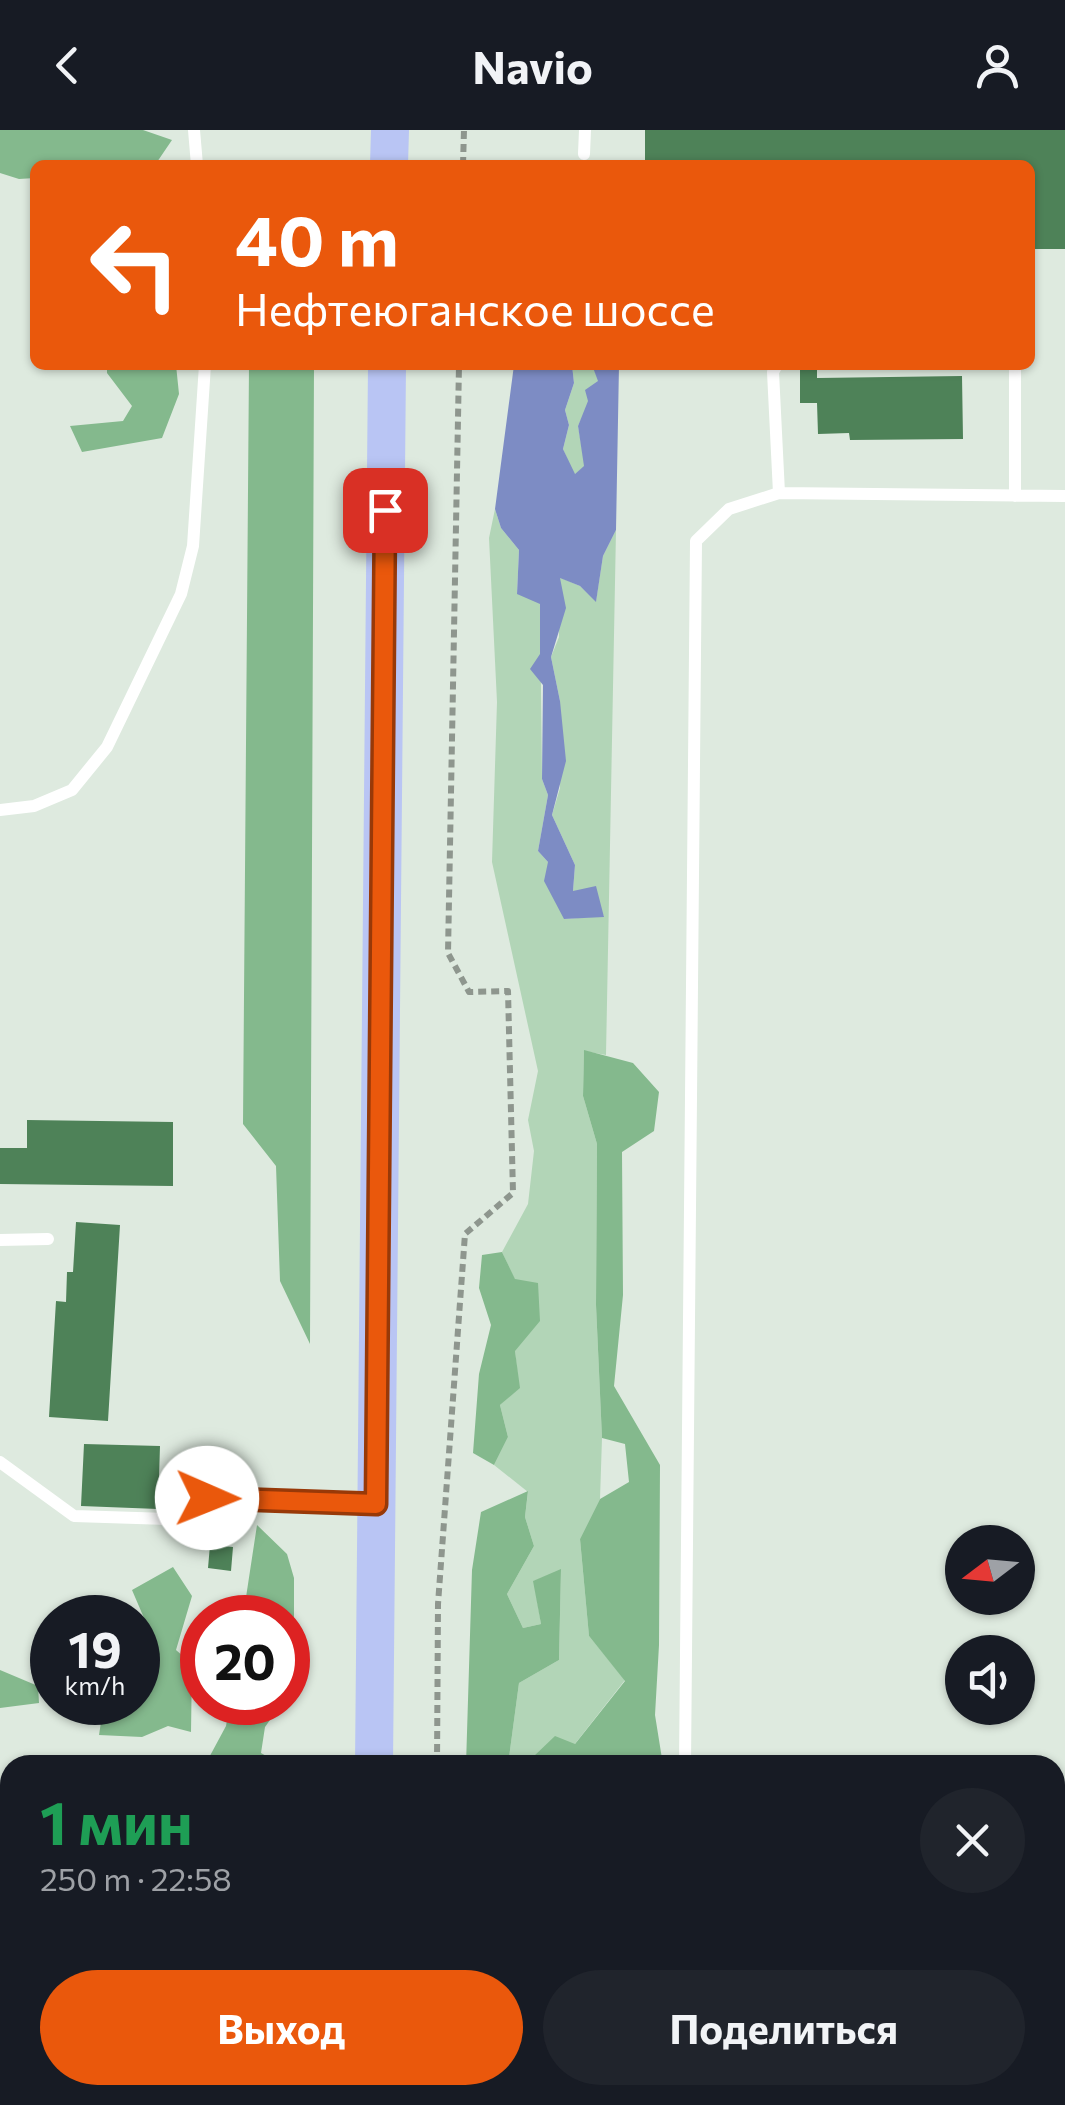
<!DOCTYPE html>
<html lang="ru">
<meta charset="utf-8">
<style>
:root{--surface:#171b24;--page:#20242c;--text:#f1f3f6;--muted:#9ea1a6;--accent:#ea580c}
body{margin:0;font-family:Commissioner,sans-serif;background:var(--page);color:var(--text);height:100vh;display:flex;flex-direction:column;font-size:38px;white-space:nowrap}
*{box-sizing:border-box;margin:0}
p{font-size:32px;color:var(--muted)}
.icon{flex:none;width:55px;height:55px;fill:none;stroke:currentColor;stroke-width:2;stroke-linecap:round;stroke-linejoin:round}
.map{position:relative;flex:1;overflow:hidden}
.details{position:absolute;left:0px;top:1625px;width:1065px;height:350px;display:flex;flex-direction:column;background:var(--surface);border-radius:30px 30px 0 0;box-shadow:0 2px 8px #0004}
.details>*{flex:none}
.banner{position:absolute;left:30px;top:30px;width:1005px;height:210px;border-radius:15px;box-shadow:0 2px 8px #0004;background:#ea580c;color:#fff;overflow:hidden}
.needle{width:65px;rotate:254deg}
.controls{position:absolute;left:945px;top:1395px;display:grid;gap:20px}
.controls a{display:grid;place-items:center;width:90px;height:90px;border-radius:50%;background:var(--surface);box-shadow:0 2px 8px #0004;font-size:50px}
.speed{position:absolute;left:30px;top:1465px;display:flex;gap:20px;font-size:50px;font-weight:700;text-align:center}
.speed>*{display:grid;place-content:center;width:130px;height:130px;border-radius:50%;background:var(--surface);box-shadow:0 2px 8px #0004;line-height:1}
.speed small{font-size:25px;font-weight:400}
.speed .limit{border:15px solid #d22;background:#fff;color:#111}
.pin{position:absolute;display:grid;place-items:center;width:85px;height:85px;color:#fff;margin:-42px;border-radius:20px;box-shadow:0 5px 15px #0006}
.me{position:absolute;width:110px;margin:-55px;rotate:91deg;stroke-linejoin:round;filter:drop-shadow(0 0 8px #0008)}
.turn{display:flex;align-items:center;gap:35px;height:210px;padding:0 40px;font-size:45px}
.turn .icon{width:130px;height:130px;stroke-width:2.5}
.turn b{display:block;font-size:70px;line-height:85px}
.round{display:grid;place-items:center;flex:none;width:105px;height:105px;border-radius:52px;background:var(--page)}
.headline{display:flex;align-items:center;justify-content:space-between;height:170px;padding:0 40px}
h1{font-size:60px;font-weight:700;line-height:75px;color:#1e9e55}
.cta{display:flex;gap:20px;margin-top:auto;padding:20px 40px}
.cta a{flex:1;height:115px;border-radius:60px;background:var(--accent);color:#fff;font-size:40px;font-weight:700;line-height:115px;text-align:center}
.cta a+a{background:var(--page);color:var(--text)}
header{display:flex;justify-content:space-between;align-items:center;height:130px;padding:0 40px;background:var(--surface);font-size:45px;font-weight:700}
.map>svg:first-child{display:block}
</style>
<header><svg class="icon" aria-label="back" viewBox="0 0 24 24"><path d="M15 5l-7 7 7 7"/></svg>Navio<svg class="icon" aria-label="person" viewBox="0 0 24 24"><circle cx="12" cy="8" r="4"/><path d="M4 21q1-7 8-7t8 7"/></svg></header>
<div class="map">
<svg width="1065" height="1975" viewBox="0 0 1065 1975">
<rect width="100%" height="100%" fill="#deeadf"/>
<path fill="#b2d5b7" d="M572,235h20l7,16 -21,45 7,40 -11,9 -11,-26 6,-24 -4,-15 9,-27z
M495,379l6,19 18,22 -2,43 23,10 2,176 6,16 -10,56 10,11 17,57 39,-3 -31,-25 2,-26 -23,-50 8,-27v-87l-9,-44 8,-20v-60l21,9 16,15 7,-45 13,-26 -10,525 -22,-4 -1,45 14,48 -1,161 6,133 -2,61 -20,40 9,97 36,44 -51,65 -40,12 -1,8h-25l11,-82 40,-23 2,-90 -27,11 7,43 -18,4 -16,-34 27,-48 -9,-29 3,-25 -34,-27 14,-28 -8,-32 19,-17 -4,-37v-71l-13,-28 26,-48 6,-53 -6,-31 10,-49 -46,-209 5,-160 -8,-164z"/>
<path fill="#84b98d" d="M0,0h143l29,10 -17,25h-120v13l-16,1 -19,-6z
M107,235h69l3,29 -17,44 -80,14 -12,-26 53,-5 9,-15 -25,-33z
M249,235h65l-4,979 -30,-63 -4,-115 -33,-42z
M584,920l49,13 26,29 -5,39 -32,21 1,143 -9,91 46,79 -1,180 -4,70 8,50h-130v-8l22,-21 20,8 50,-63 -36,-45 -9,-97 20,-40 29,-17 -4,-38 -23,-6 -6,-133 1,-161 -14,-48z
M502,1122l13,27 23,4 2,38 -25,30 5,37 -20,17 8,32 -14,28 -21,-12 6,-79 12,-49 -12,-37 3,-33z
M528,1361l-3,26 9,29 -27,48 16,34 18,-4 -8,-43 28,-12 -2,91 -40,23 -11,82h-42l6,-195 9,-58z
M257,1395l30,29 7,24v108l-6,9v-77l-45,-1z
M173,1437l19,29 -16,54 16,14 -1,68 -23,-6 -26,11 -43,-2 5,-32 34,-1v-62l9,-15 -15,-35z
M0,1540l38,16 1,17 -39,5z
M230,1573h52l-17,24 -4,26 21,12h-77l21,-39z
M642,1965h139l4,10h-136z"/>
<path fill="#7d8cc4" d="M514,235h58l2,18 -9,27 4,15 -6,24 12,25 9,-8 -6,-40 10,-25 -3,-11 13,-9 -6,-16h27l-3,165 -13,26 -7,46 -16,-16 -20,-8 6,30 -15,49 9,44 6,60 -14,54 23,50 -2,26 23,-5 8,31 -40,2 -20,-38 4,-19 -10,-11 10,-56 -6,-16 1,-94 -13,-16 10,-15v-50l-23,-10 2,-44 -18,-22 -6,-19z"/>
<path fill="#4e8258" d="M645,0h420v119h-35v-84h-385z
M800,240h17v8l145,-2 1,63 -113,1 -1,-7 -31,1 -1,-31h-17z
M27,990l146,2v64l-173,-2v-36h27z
M76,1092l44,3 -12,196 -59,-4 7,-116 10,1 1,-30h6z
M84,1314l76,2 -2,63 -77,-3z
M210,1415l23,2 -2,24 -23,-3z"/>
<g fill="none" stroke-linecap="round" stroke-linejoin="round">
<path stroke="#8e968e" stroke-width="6" stroke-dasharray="8 5" stroke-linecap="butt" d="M463,35l1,-35
M437,1635l1,-161 27,-370 48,-41 -5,-202 -39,1 -21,-39 11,-588
M0,1911l10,-1
M796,1965l9,10"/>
<path stroke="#fff" stroke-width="12" d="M194,0l3,35
M584,24l1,-24
M777,235l-4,7 6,121
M1015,235v131
M0,680l34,-4 38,-16 35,-43 74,-153 12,-48 12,-181
M0,1110l48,-1
M0,1332l74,54 94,3 1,-22 205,6
M685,1635l11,-1224 33,-32 50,-16 286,3
M1055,1710l10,1"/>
<path stroke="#dce2f9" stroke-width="35" d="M0,1962h10
M200,1965l62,10"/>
<path stroke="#b9c5f4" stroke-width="38" d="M389,35l1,-35
M374,1635l13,-1400
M424,1965l13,10
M369,1975v-10"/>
</g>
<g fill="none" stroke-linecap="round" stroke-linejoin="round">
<defs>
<path id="route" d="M207,1368l169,6 9,-994"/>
</defs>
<use href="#route" stroke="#983908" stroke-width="25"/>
<use href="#route" stroke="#ea580c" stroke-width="18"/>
</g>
</svg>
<div class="controls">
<a><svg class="needle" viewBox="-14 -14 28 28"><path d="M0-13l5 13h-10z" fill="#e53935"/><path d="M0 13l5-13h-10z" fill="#9ea1a6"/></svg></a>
<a><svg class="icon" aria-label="sound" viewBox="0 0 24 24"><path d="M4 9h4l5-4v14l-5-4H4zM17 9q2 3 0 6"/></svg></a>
</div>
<div class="speed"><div>19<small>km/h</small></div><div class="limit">20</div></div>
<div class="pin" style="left:385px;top:380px;background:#d93025"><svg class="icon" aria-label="arrive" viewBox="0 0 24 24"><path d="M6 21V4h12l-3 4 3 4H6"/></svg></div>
<svg class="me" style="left:207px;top:1368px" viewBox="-20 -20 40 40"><circle r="19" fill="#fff"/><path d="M0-13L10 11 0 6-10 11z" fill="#ea580c"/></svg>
<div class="banner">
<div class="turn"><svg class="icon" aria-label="left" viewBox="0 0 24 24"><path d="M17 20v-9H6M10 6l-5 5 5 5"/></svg><div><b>40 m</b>Нефтеюганское шоссе</div></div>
</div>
<section class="details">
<div class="headline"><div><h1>1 мин</h1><p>250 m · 22:58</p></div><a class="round"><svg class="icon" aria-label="close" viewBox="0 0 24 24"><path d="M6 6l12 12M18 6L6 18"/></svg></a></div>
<div class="cta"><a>Выход</a><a>Поделиться</a></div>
</section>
</div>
